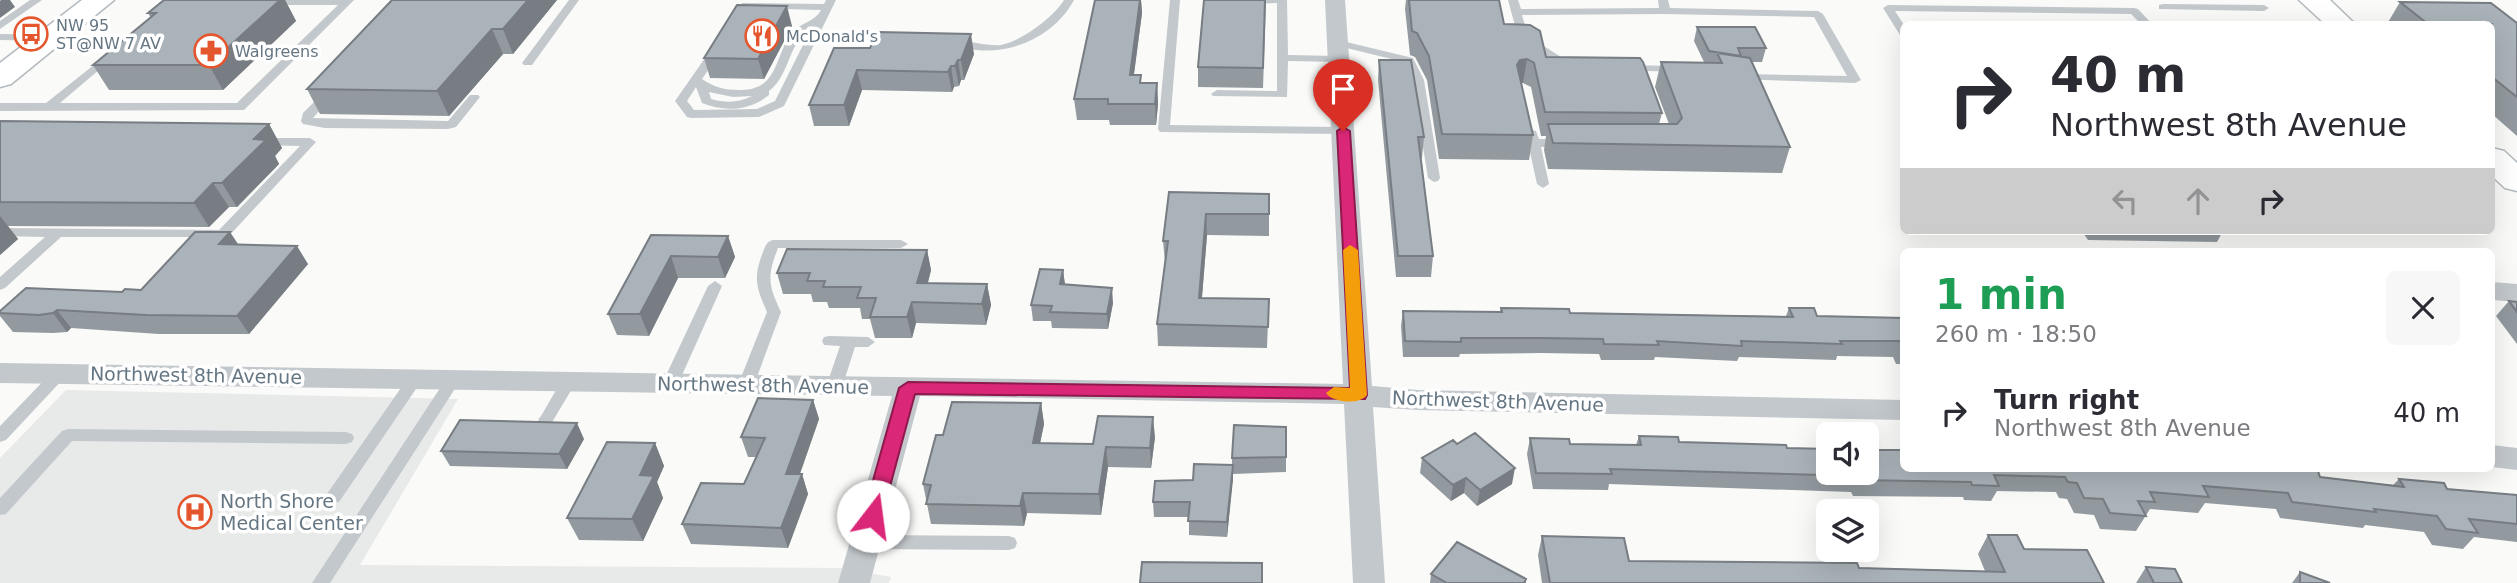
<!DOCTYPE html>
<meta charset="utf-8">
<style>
:root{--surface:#fff;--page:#f7f7f7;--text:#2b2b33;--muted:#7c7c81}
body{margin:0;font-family:"DejaVu Sans",sans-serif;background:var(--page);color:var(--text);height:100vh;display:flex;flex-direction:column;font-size:26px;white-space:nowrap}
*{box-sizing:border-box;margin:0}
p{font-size:23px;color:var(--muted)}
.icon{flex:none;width:38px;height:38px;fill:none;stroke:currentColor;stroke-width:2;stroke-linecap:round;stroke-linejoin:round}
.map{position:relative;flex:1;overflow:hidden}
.panel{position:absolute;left:1900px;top:248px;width:595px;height:224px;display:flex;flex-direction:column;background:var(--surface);border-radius:10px;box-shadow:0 7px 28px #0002}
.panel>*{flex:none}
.banner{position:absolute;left:1900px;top:21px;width:595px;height:214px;border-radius:10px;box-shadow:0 7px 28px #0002;background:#fff;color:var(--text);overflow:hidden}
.buttons{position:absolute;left:1816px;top:422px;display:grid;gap:14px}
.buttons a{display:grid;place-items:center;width:63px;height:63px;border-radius:10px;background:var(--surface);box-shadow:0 7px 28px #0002;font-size:35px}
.pin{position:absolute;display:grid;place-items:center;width:60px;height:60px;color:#fff;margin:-72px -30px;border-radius:50% 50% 50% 0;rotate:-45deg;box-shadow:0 0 7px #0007}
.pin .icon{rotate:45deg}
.me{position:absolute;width:77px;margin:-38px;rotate:15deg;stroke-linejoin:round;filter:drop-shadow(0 0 5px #0008)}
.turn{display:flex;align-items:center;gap:24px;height:147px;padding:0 35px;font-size:32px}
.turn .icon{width:91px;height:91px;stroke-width:2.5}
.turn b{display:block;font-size:49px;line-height:60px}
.lanes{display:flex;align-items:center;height:66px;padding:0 35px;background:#0003;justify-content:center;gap:35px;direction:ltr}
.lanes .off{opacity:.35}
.round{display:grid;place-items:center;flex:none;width:74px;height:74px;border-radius:10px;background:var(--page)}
.summary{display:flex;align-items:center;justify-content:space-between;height:119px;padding:0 35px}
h1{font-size:42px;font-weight:700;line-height:52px;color:#1e9e55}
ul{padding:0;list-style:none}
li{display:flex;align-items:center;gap:21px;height:91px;padding:0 35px}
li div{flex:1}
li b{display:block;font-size:26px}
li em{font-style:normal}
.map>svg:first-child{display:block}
</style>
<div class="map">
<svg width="2517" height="583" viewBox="0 0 2517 583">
<rect width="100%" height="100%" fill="#fafaf8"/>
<path fill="#e8e9e9" d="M66,390l392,9 -98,166 482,3 49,9 -2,6h-889v-125z"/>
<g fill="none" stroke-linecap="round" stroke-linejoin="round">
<defs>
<path id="secondary" d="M82,0h32l-103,84 -11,3v-24z
M2299,0h31l25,24h-30z
M2492,148l12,3 13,12v28l-12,-3 -13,-12z"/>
</defs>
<use href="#secondary" stroke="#b3babf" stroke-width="3"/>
<path fill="#c3c8cc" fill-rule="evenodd" d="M30,0h12l-42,29v-8z
M263,0h91l-110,110 -244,1v-8h46l63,-50 6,3 -2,2 -53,45h177l101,-98h-71l-4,-1z
M569,0h10l-47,65h-8l-2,-2z
M826,0h10l-52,106 -25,11 -68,1 -4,-1 -12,-16 37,-53 4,-1 6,3 -20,29c11,8 23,11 37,11 39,1 35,-32 52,-56 8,-11 24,-12 30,-24l-75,-2 -4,-1v-4l82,1zM812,27l-37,74 -18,8 -63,1 -7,-9 9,-14 6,16c23,9 47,8 67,-8v-4c22,-17 19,-50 43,-64zM709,92l24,5 19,-1c-13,7 -26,7 -41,3z
M1064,0h10c-18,34 -59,54 -97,50 -8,-1 -15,-1 -21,-5v-5l6,-3 4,1 2,4c11,1 22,4 33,3 19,-3 53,-28 63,-45z
M1170,0h10l-10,125 173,2 6,4 -2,3 -187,-2 -2,-3z
M1242,0h45l1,55 51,1 6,3 -6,3 -51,-1 -1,36 -74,-1 -2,-2 6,-4 60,1v-88l-30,1 -4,-1z
M1508,0h10l3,9 138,-1 -1,-8h10l2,8 148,3 5,3 38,66 -6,3 -118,-4 -2,-2 6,-3 106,2 -33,-59 -152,-3 -140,1 6,21 44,28v4l-4,1 -49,-29z
M2163,4l101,1 5,3 -5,3 -105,-2v-4z
M1888,5l246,3 4,1 14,15h-11l-10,-10 -236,-3 9,14v11l-4,-1 -17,-27z
M0,34l51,1 6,3 -6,3 -51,-1z
M1338,40l75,18 11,22 16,98 -2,3 -4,1 -6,-4 -16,-98 -8,-18 -70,-17v-4z
M1626,65l50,1 6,3 -6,3 -54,-2 -2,-2z
M328,90l6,4 -21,24 135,3 22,-26h8l2,2 -24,30 -8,2 -123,-1 -22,-4 -2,-3 2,-8 21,-21z
M1532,130l4,1 3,8h25l6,4 -6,4h-23l8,37 -6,4 -6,-4 -11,-50z
M261,138h49l6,4 -88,95h-167l-56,51 -5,2v-13l45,-40 -45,-1v-8l219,2 81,-84 -43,-1 -2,-3 2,-3z
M773,240h128l7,4 -7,4h-123c-11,28 -10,37 3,64l-27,73 -3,4h-10l-3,-4 29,-73c-11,-25 -14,-34 -4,-60 3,-7 3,-10 10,-12z
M715,281l7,5 -44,98 -3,4h-10l-3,-4 46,-98z
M829,336l39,1 7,5 -7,5h-13l-13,40 -3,4h-10l-3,-4 14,-41 -16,-1 -2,-4 2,-4z
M60,368l5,1 2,4 -2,4 -59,63 -6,2v-16l55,-57z
M415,374l5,1 3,4 -3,4 -81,119 -6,2 -6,-2 -2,-4 2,-4 83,-119z
M453,375l5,1 3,4 -3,4 -128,199h-18l136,-207z
M568,377l5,1 3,4 -25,42h-10l-3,-4 3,-4 22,-38z
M68,429l278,3 6,2 2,4 -2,4 -6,2 -274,-3 -66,73 -6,1v-17l62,-67z
M866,535l143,1 6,2 2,5 -2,5 -6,2 -143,-1 -6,-2 -2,-5 2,-5z"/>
<path fill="#c3c8cc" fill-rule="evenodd" d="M1325,0h20l27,386 46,4 486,10v20l-486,-10 -45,-3 12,176h-32l-9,-179 -424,-8 -50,187h-32l54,-187 -892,-13v-20l1343,21z
M2492,282l25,2v18l-25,-2z
M2492,445l25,3v22l-25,-3z"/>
<use href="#secondary" fill="#fff" fill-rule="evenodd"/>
</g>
<path fill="#929a9f" d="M164,0h121l11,21 -73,69h-114l-16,-25 58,-47 -3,-5z
M557,0l-44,54h-10l-54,62 -129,-2 -13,-25z
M1095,0h46l1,13 -8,62 8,8h15l1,21 -2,21h-46l-1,-5h-32l-3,-21z
M1266,0l-3,88 -65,-1v-20z
M1406,0h93l5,24 42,33 116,56 -3,11h10l-14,-37 6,-25h43l-10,-21 3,-14 69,21 -4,14h-10l38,85 -8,26 -234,-4 -4,-19 2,-14h-5l-10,-49 -8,-4h-2l12,52 -4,25 -90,-1 -12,-79 -12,-23 -5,-2 -5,-46z
M2400,2l117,21v113l-25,-22v-90h-105z
M792,26l-28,53 -54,-1 -6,-20z
M870,48l104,6 -10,26h-3l-2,6 -5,1 -2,5 -90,-2 -13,36h-35l-5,-21z
M1379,60l45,77 -2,21h-1l12,98 -2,21h-35l-18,-197z
M0,121l269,3 13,24 -7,8 4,8 -42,43h-8l-20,20 -201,-1 10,13 -18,16z
M1169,192l100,2v42l-62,-1 -5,63 66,23 -1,27 -109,-2 -1,-22 8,-62 -2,-21z
M2082,231h141l-6,11 -129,-2z
M651,235l77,1 7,21 -10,21h-47l-29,58 -32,-1 -9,-21z
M238,244l70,20 -59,70h-90l-88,-6 -4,4 -14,1 -40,-1 -13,-16v-5l141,-21z
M927,250l4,20 -3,13 59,1 4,21 -5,20 -70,-2 -4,15h-37l-5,-19h-8l-2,-11h-31l-2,-6h-14l-2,-8h-28l-6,-21z
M1063,270l2,15 48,18 -5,26 -56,-1 -1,-7h-18l-2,-16z
M2509,301l8,1v42l-21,-28z
M1501,308l69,5 216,3 3,-8 28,8 87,2v46h-8l-3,-7 -56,-1 -1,4 -97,-3 -2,4 -82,-4 -1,3h-53l-2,-6 -58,-1 -81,1 -1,3h-56l-2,-31 2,-15 97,1z
M813,400l6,19 -19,55h2l6,20 -20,54 -97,-4 -9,-20 62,-40 12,-27h-8l-7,-20z
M1041,403l3,21 -4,19 53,1 62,-7 -4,31 -43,-1 -7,48 -74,-2 -3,13 -93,-2 -8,-40 20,-49z
M1286,427v45l-53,2 -6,63 -38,-2v-18h-35l-1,-15 79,-37v-7z
M1639,436l40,6 108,6 87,2 446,27 73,8 6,-6 48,10 70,6v47l-43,-5 -11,12 -31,-4 -8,-13 -59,-7 -2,3 -83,-10 -4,-9 -71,-6 -7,10 -48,-4 -14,22 -36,-2 -6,-14 -20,-2 -7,-14 -8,-1 -3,-6 -59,-1 -6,10 -27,-1 -1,-3 -110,-1 -2,-4 -242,-8 -1,6 -75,-1 -6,-35 3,-16 40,6 66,1z
M584,439l-17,30 -117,-3 -9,-15z
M655,443l9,23 -7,16 6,16 -20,43 -64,-1 -12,-22z
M1422,458l90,26 -35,22 -13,-13 -13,8 -31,-28z
M1988,535l36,14 80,34h-562l-4,-28 4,-19 87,25 356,10 -7,-17z
M2146,567l36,16h-46z
M2300,572l30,11h-38z
M1431,574l95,5v4h-96z"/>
<path fill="#777d82" d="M1,0h9l5,7 -15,11v-17z
M280,0h5l11,21 -73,69 -14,-25z
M528,0h29l-44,54 -10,-25z
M1140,0h1l1,13 -11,82 -1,-20z
M787,6l5,20 -28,53 -6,-20z
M492,29l11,25 -54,62 -12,-25z
M971,34l3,20 -10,26 -3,-20z
M1527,59l-4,24 -7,1 1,-19 3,-5z
M958,60l3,20 -2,6 -4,-20z
M951,66l3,21 -2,5 -4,-20z
M857,70l5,20 -13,36 -5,-21z
M1157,83l1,21 -2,21 -1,-21z
M269,124l13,24 -7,8 4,8 -42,43 -15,-24 32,-44z
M213,183l16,24 -20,20 -15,-24z
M1206,214l1,21 -7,85 -1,-22z
M0,216l18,23 -18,16z
M230,232l12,18 -23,-6z
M728,236l7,21 -10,21 -7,-21z
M297,246l11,18 -59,70 -12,-18z
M927,250l4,20 -9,34 -5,-21z
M671,256l7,22 -29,58 -9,-22z
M1063,270l2,15 -5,-1z
M987,284l4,21 -5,20 -4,-21z
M1112,288l1,15 -5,26 -1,-15z
M912,302l4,21 -4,15 -5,-21z
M57,310l14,18 -4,4 -14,-19z
M813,400l6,19 -26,74 -7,-19z
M1041,403l3,21 -8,39 -3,-20z
M1153,417l2,20 -4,31 -1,-20z
M577,423l7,16 -17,30 -8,-15z
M655,443l9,23 -7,16 6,16 -20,43 -11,-22 8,-44z
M1106,447l2,20 -7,48 -2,-21z
M1233,465v15l-6,57v-15z
M1515,468l-3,16 -35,22 3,-16z
M802,474l6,20 -20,54 -7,-20z
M1466,478l-2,15 -13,8 2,-16z
M1023,493l4,20 -3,13 -4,-20z"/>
<path fill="#aab3b9" stroke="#777d82" stroke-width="2" d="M164,0h116l-71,65h-116l63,-52h-8z
M392,0h136l-25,29h-11l-55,62 -130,-2z
M1095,0h45l-10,75h11l-1,8h17l-2,21h-47v-5h-34z
M1204,0h61l-2,68 -65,-1z
M1409,0h90l5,24 26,1 10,6 6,26 94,1 3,4 19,51 -117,-1 -11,-49 -7,-4 -7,1 -3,5 16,70 -91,-1 -13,-78 -12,-23 -5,-2z
M2400,2l91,1 26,20v74l-25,-20v-53h-64z
M737,5l50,1 -29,53 -54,-1z
M1697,27h58l11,21h-28l3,8 -32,-5z
M878,32l93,2 -10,26h-3l-3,6h-4l-3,6 -91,-2 -13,35h-35l25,-57h36z
M1717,53l33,5 40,89 -237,-4 -5,-19h129l5,-6 -21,-56 61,1z
M1379,60h32l13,77h-6l15,119h-35z
M0,121l269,3 -15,15 12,1 -44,43h-9l-19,20 -194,-1z
M1169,192l100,2v20h-63l-7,84 70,1 -1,28 -111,-3 11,-83h-5z
M195,232h35l-11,12 78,2 -60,70 -91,-1 -89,-5 -4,3 -14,2 -39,-2v-2l26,-23 96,4 3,-3 16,1z
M651,235l77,1 -10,21 -47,-1 -31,58h-32z
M787,249l140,1 -10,33 70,1 -5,20 -70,-2 -5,15h-37l6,-19h-19l4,-11h-38l2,-6h-18l3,-8h-33z
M1040,269l23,1 -3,14 52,4 -5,26 -57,-2 2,-6 -21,-1z
M2509,301l8,1v10z
M1501,308l68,1 1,4 223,4 -4,-9h25l3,8 87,2v30h-1l-3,-7h-60l2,3 -101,-3 1,5 -85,-5 2,4 -55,-1 -1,-5 -60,-1h-82v4l-56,-1 -2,-30 99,1z
M758,398l55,2 -27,74h16l-21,54 -99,-4 19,-41 43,1 21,-46 -24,-1z
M952,402l89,1 -8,40 60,1 5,-28 55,1 -3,31 -44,-1 -7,47 -76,-1 -3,13 -94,-2 5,-19 -8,-1 13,-49h7z
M460,420l117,3 -18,31 -118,-3z
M1234,425l52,2v30l-54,1z
M1475,433l40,35 -35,22 -14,-12 -13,7 -31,-27 31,-18 4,4z
M1639,436l39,1 1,5 107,3 1,3 42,1v23h38v-27h5l2,5h30v19h396l18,2 2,6 84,10 -5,-8 45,4 3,6 70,6v29l-48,-5 9,14 -32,-4 -9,-13 -63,-7 2,3 -84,-10 -4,-9 -85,-7 6,11 -59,-5 5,10 -17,-1 8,15 -36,-3 -7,-14 -19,-1 -7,-15 -9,-1 -3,-5 -71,-2 5,11 -27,-1 -1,-3 -111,-2 -2,-4 -248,-7 2,5 -76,-1 -6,-35 39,1 1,5 71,1z
M607,442l48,1 -15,32 14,1 -22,43 -65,-1z
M1194,464l39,1 -6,57 -39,-1 2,-19h-37l2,-21 38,-1z
M1988,535h29l7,14 63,1 17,33h-554l-8,-47 82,2 5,23 228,2 2,5 146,4z
M1457,542l69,37 -2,4h-77l-16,-9z
M1142,562l120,1v20h-122z
M2146,567l29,2 7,14h-28z
M2300,572l30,11h-30z"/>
<path fill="#db2777" stroke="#8e194d" stroke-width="2" d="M1343,127l7,4 17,264 -2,4 -450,-5 -33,122 -3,5 -6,2 -7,-2 -3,-5 36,-128 9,-6 442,6 -13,-257z"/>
<path fill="#f59e0b" d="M1350,245l8,5 9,145c-7,10 -34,8 -41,-2l8,-6 16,1 -7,-138z"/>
<defs>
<symbol id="bus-ring" viewBox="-11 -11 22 22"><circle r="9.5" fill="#fff" stroke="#e4572e" stroke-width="1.5"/><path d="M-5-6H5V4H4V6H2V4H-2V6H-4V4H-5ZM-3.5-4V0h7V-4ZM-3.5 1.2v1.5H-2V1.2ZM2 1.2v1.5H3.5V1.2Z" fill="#e4572e"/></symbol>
<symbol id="restaurant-ring" viewBox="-11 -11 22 22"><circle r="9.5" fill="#fff" stroke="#e4572e" stroke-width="1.5"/><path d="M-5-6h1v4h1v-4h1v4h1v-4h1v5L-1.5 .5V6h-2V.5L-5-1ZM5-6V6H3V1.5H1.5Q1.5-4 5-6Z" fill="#e4572e"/></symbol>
<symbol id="pharmacy-ring" viewBox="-11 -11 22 22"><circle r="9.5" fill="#fff" stroke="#e4572e" stroke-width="1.5"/><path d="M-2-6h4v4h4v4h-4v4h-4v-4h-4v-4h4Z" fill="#e4572e"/></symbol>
<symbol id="hospital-ring" viewBox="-11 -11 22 22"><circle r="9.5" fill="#fff" stroke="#e4572e" stroke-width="1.5"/><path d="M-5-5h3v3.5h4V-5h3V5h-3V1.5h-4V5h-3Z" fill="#e4572e"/></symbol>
</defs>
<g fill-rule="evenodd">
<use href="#bus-ring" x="12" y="15" width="38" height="38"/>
<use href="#restaurant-ring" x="743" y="17" width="38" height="38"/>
<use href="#pharmacy-ring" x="192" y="32" width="38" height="38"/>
<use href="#hospital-ring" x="176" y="493" width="38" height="38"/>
</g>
<g text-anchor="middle" stroke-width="7" stroke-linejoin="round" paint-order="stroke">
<g font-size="16" fill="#657683" stroke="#fff" text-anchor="start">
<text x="56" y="31">NW 95<tspan x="56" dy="18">ST@NW 7 AV</tspan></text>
<text x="786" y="42">McDonald's</text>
<text x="235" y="57">Walgreens</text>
</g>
<g font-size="19" fill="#657683" stroke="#fff">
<text transform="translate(196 375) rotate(1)" y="7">Northwest 8th Avenue</text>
<text transform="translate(763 385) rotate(1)" y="7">Northwest 8th Avenue</text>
<text transform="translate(1498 401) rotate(2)" y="7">Northwest 8th Avenue</text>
</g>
<g font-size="19" fill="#657683" stroke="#fff" text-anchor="start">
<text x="220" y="508">North Shore<tspan x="220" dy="22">Medical Center</tspan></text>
</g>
</g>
</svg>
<div class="buttons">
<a><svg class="icon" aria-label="sound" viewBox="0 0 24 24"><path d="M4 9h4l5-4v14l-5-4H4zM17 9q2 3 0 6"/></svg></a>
<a><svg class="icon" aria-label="layers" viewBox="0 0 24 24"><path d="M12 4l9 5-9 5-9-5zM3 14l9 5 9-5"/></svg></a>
</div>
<div class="pin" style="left:1343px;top:131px;background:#d93025"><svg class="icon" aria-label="arrive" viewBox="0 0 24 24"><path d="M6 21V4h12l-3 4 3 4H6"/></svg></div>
<svg class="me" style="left:873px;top:516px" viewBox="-20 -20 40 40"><circle r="19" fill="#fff"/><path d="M0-13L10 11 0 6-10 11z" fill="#db2777"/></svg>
<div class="banner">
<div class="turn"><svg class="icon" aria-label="right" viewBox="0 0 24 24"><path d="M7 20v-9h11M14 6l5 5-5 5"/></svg><div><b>40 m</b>Northwest 8th Avenue</div></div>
<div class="lanes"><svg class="icon off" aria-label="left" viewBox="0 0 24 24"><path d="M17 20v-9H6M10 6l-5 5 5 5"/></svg><svg class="icon off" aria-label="ahead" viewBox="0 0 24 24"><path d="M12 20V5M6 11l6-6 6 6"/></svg><svg class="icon" aria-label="right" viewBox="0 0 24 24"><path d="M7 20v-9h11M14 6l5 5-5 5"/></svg></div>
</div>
<section class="panel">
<div class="summary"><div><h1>1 min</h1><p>260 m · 18:50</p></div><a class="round"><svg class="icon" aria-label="close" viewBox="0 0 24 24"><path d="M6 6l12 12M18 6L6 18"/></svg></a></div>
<ul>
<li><svg class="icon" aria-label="right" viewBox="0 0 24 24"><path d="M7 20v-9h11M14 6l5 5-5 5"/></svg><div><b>Turn right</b><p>Northwest 8th Avenue</p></div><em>40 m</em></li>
</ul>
</section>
</div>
